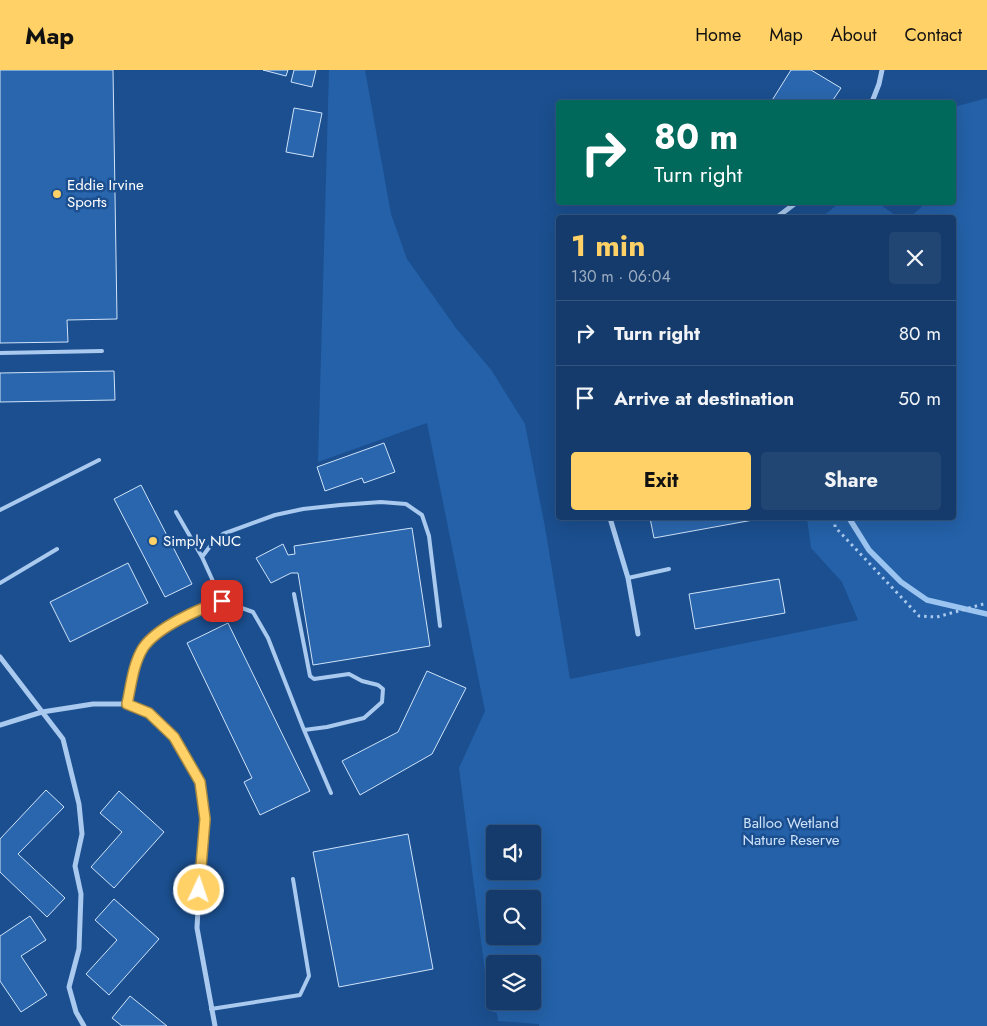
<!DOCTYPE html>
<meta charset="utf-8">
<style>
:root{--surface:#143b6b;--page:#214673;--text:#f1f3f6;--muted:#9dadc1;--line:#33557e;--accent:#ffd166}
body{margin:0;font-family:Jost,sans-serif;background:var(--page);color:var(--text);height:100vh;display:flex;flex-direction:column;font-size:19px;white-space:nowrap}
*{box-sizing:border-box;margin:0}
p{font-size:16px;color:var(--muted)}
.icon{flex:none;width:28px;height:28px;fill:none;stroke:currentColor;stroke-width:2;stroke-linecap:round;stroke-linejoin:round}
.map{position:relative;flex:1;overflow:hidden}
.details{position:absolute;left:556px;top:145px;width:400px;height:305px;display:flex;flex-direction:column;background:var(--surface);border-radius:5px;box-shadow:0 5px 20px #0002,0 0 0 1px var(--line)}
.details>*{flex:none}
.top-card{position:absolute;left:556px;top:30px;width:400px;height:105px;border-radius:5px;box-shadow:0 5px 20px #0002,0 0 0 1px var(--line);background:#00695c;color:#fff;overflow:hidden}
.buttons{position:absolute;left:486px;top:755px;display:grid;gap:10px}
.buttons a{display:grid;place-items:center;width:55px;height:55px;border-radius:5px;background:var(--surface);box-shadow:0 5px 20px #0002,0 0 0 1px var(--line);font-size:25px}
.pin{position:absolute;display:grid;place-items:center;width:42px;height:42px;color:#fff;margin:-21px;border-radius:10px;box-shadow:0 2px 8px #0006}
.me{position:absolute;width:55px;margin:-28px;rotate:3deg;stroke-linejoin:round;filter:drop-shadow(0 0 4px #0008)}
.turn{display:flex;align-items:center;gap:18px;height:105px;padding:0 15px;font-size:22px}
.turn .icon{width:65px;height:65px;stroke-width:2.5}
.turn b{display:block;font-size:35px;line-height:42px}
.round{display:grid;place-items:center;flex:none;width:52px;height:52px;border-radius:5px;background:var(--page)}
.head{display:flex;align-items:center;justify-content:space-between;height:85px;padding:0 15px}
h1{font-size:30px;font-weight:700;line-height:38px;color:var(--accent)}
.button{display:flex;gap:10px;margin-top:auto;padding:10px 15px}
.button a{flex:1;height:58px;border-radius:5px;background:var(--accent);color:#111;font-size:20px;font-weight:700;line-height:58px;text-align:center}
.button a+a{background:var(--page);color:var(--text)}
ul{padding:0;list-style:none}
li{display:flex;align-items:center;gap:15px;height:65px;padding:0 15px;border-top:1px solid var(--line)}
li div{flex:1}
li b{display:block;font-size:19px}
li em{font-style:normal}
header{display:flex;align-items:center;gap:30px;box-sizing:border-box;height:70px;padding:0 25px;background:var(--accent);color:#111}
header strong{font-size:24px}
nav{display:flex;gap:28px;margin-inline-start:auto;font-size:18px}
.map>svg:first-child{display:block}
</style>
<header>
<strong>Map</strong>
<nav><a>Home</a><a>Map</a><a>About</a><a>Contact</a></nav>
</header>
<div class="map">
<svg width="987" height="956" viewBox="0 0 987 956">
<rect width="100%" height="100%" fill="#1b4f8f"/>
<path fill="#2461a8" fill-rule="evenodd" d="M329,0h36l26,144 16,45 49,69 36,43 33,53 20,103 25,152 288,-59 -16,-38 -31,-34 -4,-30h147v-300l-44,-1 16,-14 28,-1v-95l33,-9v928h-448v-2l-41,-3 -1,-8 -7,-2 -31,-243 26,-57 -58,-288 -109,39zM495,764h37v37h-37zM495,829h37v37h-37zM495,894h37v37h-37z
M839,133h39l20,14h-76z"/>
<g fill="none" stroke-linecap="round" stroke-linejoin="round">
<path stroke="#9cc4f0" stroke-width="5.5" d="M849,448l20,32 32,32 26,18 60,14"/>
</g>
<path fill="#2a66ad" stroke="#cfe3fa" d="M0,0h113l4,249 -50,1 1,22 -68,1z
M263,0h25l-2,6z
M294,0h22l-4,17 -21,-5z
M791,0h20l30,18 -8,12 4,2h-66z
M294,38l28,5 -9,44 -27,-5z
M114,301l1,29 -115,2v-29z
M384,373l11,29 -31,11 -2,-5 -37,13 -8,-24z
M141,415l51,99 -27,13 -51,-98z
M650,448h114l-110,20z
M412,458l18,118 -117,19 -15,-92h-7l-20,10 -15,-25 27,-14 5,11 7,-1 -1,-8z
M128,493l20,40 -78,39 -20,-40z
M779,509l6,34 -90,16 -6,-35z
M228,553l82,168 -50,24 -16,-33 8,-4 -65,-135z
M427,601l39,17 -34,66 -72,41 -18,-34 56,-29z
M46,720l18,17 -46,47 47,44 -18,19 -47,-45v-33z
M119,721l45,41 -50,56 -23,-21 31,-35 -22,-19z
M408,764l25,135 -94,18 -26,-135z
M114,829l45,40 -50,56 -23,-21 31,-34 -22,-20z
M30,846l16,24 -25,16 26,39 -26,17 -21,-31v-45z
M130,926l37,30h-45l-10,-8z"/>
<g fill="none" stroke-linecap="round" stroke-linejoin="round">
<path stroke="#a9c9ee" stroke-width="3" stroke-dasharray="2.5 4" stroke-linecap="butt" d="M835,448v9l84,89 18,1 50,-14"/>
<path stroke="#a9c9ee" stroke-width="4" d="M919,132l3,2
M0,283l102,-2
M0,440l99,-50
M176,442l26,45 20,44
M202,487l9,-12 12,-11 52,-19 28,-6 37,-4 41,-3 25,2 16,11 7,21 11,90
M628,508l41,-9
M0,513l57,-34
M127,634c4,-18 6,-40 16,-56 14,-22 55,-39 79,-47l31,11 15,26 36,92 23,-3 37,-9 18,-16 1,-13 -5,-4 -16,-4 -13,-7 -35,5 -4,-3 -16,-82
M304,660l27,63
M211,939l89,-14 9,-19 -16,-97"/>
<path stroke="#a9c9ee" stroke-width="5" d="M872,32l7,-18 3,-14
M776,148l21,-16
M610,448l18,60 10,56
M0,587l63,82 16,65 3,30 -7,32 6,28 -2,55 -10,38 7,25 8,14
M0,655l42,-13 32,-5 19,-3h34l22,9 25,24 26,45 5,37 -5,52 -3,57 18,98"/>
</g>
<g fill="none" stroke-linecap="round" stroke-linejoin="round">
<defs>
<path id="route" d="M199,820l6,-71 -5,-37 -26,-45 -25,-24 -22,-9c4,-18 6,-40 16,-56 14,-21 56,-39 79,-47"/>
</defs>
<use href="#route" stroke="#a68842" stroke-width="12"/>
<use href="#route" stroke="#ffd166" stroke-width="9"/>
</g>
<g fill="#ffd166" stroke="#1b4f8f" stroke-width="2">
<circle cx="57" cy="124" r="5"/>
<circle cx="153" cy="471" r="5"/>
</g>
<g text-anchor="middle" stroke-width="5" stroke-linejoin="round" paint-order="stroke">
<g font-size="15" fill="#fff" stroke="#1b4f8f" text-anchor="start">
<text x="67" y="120">Eddie Irvine<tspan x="67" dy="17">Sports</tspan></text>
<text x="163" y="476">Simply NUC</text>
</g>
<g font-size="15" fill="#cfe3fa" stroke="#1b4f8f">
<text x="791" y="758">Balloo Wetland<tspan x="791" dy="17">Nature Reserve</tspan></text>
</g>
</g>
</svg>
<div class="buttons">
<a><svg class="icon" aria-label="sound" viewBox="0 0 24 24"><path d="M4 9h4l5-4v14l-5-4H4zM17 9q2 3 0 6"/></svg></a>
<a><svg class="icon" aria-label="search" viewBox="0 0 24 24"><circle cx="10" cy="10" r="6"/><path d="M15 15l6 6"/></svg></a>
<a><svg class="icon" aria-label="layers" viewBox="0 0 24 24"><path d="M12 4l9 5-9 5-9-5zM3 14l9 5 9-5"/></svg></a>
</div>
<div class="pin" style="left:222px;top:531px;background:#d93025"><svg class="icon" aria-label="arrive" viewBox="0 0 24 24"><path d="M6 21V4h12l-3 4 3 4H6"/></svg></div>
<svg class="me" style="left:199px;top:820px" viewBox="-20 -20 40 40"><circle r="17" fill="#ffd166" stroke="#fff" stroke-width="3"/><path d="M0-11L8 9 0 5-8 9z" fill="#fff"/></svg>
<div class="top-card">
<div class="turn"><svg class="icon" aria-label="right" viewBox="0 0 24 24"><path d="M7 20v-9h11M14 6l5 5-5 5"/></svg><div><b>80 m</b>Turn right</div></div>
</div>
<section class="details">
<div class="head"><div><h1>1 min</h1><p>130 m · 06:04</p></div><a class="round"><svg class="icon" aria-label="close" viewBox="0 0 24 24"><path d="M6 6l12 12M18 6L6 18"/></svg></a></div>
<ul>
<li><svg class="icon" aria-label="right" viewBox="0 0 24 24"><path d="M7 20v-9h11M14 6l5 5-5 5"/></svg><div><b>Turn right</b></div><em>80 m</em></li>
<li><svg class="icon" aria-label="arrive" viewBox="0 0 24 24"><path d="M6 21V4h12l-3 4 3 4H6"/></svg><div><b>Arrive at destination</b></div><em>50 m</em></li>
</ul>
<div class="button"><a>Exit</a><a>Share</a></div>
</section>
</div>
